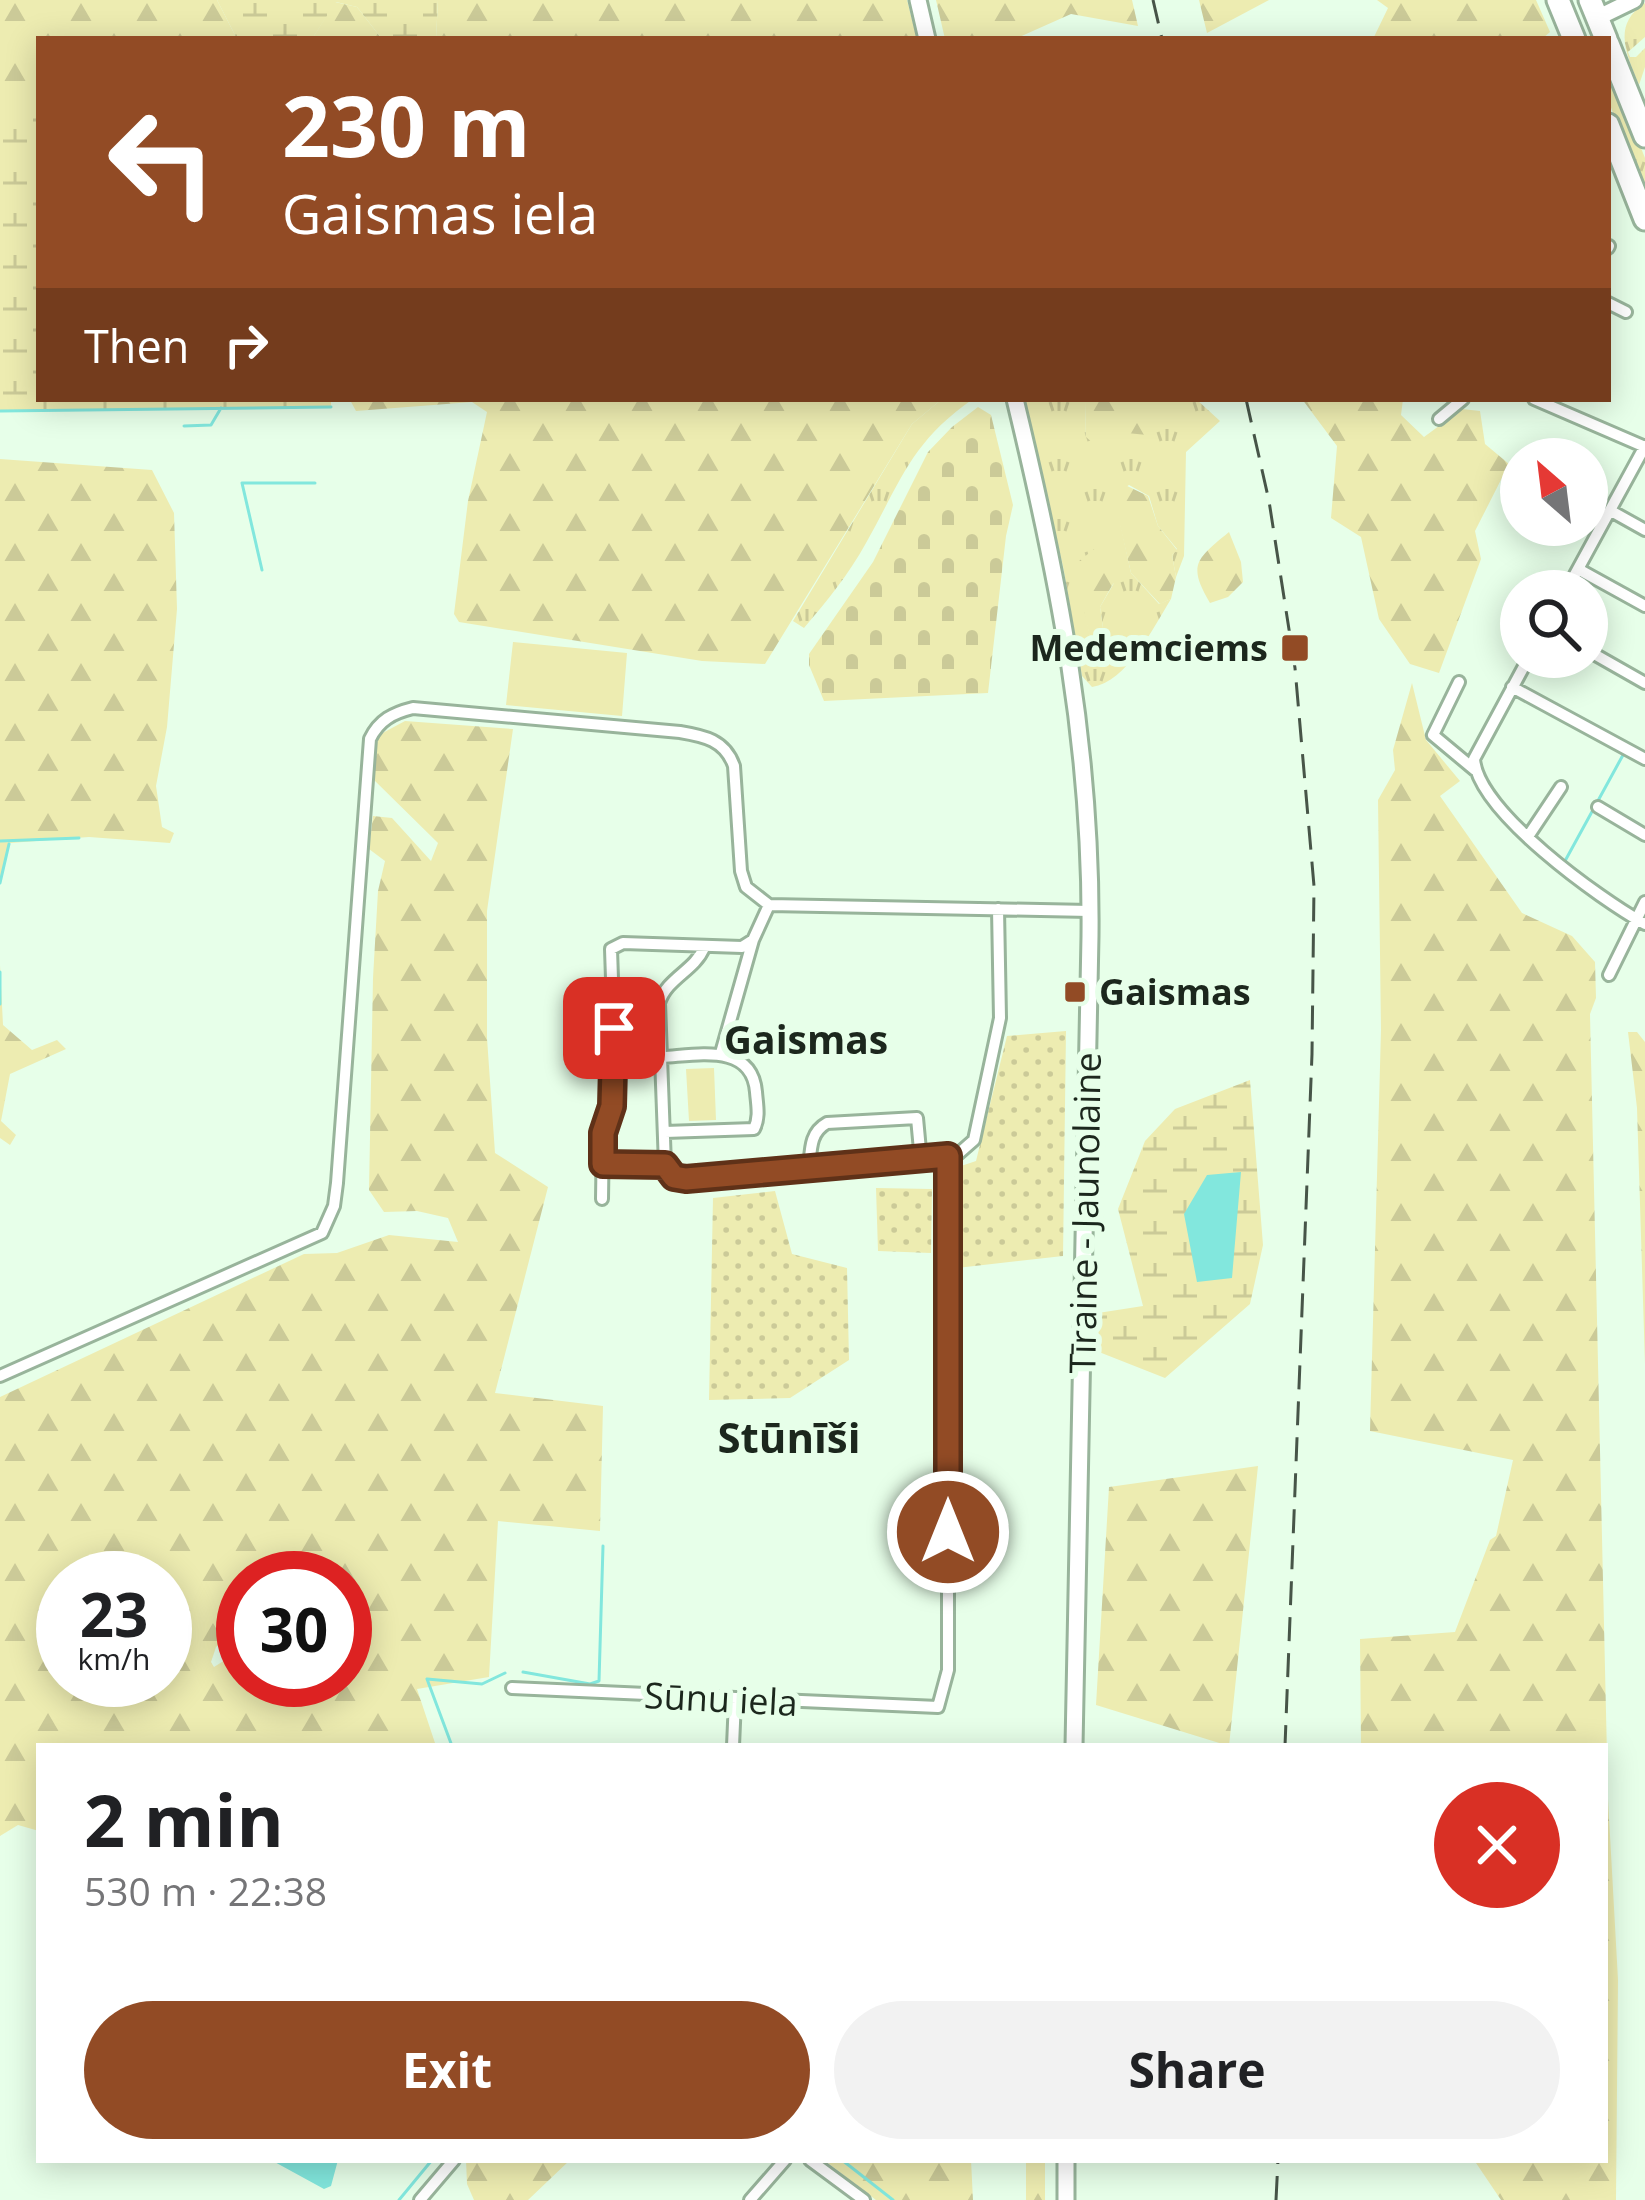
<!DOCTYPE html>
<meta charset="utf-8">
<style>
:root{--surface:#fff;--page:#f2f2f2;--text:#202124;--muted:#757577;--accent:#924b25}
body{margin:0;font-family:"Open Sans",sans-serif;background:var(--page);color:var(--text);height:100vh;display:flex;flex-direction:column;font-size:45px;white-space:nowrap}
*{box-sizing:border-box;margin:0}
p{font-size:39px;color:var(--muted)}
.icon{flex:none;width:66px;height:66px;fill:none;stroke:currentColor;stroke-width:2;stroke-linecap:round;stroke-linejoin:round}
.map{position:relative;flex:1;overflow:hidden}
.details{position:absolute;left:36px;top:1743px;width:1572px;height:420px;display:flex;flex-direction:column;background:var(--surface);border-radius:0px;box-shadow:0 6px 30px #0003}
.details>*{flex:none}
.top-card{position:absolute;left:36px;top:36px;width:1575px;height:366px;border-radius:0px;box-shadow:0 6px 30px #0003;background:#924b25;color:#fff;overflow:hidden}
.needle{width:78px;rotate:332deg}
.buttons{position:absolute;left:1500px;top:438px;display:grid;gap:24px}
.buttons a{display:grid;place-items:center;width:108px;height:108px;border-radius:50%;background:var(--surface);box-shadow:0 6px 30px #0003;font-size:60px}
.speed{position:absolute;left:36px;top:1551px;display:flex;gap:24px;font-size:60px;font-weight:700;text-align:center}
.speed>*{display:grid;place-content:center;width:156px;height:156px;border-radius:50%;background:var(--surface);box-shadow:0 6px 30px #0003;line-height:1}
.speed small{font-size:30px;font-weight:400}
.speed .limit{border:18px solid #d22;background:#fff;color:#111}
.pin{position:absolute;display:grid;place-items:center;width:102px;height:102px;color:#fff;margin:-51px;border-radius:24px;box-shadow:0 6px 18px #0006}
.me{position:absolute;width:132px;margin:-66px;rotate:0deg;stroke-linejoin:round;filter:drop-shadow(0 0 9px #0008)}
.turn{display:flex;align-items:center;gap:42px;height:252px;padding:0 48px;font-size:54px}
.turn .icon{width:156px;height:156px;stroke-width:2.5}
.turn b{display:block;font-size:84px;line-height:102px}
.then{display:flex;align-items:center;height:114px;padding:0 48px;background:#0003;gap:24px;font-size:45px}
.round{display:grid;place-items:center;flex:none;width:126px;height:126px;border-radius:63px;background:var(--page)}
.head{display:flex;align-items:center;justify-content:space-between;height:204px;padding:0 48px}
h1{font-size:72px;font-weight:700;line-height:90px}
.primary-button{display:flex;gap:24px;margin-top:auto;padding:24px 48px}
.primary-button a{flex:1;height:138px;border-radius:72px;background:var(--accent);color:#fff;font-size:48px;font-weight:700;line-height:138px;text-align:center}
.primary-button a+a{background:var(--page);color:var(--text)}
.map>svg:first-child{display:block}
</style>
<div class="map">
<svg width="1645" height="2200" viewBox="0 0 1645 2200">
<defs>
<pattern id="grass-tufts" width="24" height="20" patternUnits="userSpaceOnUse" patternTransform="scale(3)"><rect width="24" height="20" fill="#edecb1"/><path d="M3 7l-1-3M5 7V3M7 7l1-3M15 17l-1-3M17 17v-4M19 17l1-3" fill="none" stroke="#cbca98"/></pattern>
<pattern id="forest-firs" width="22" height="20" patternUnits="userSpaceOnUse" patternTransform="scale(3)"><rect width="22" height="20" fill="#edecb1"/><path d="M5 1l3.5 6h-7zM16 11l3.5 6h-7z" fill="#cbca98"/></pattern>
<pattern id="wetland-marsh" width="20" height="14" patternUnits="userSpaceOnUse" patternTransform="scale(3)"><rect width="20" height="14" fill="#edecb1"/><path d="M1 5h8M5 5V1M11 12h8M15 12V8" fill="none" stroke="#cbca98"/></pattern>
<pattern id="cemetery-stones" width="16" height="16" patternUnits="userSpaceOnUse" patternTransform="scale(3)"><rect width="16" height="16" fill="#edecb1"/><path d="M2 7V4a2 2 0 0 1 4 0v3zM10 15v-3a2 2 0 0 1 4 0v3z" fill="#cbca98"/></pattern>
<pattern id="garden-dots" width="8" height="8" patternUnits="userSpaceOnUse" patternTransform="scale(3)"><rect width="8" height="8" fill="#edecb1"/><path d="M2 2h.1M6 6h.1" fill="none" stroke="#cbca98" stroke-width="1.8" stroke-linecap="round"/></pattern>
</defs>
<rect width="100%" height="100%" fill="#e7ffe9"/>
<path fill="url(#grass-tufts)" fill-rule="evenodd" d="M1645,3v34l-17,15 2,5h6l9,-9v19l-6,18c-12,-30 -28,-60 6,-82z
M1608,66l37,92v36l-37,-94z
M942,399h31c-62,43 -72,82 -107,144 -17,31 -39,58 -62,85l-11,-7 119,-197z
M1023,399h85l-23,3 1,35 62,-38h48l24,22 -34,31 -2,104 -8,21 -4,-22 5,-6 -19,-23 -9,-30 -20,-11 -15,10 17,78 28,31 12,-5c-18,29 -44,83 -79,88l-10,-11 -19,-110zM1114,583l-14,24 4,28 -11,17 -8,-41z"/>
<path fill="url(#forest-firs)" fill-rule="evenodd" d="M0,0h217l20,39h-198v133h-39z
M438,0h469l10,39h-481z
M936,0h196l6,26 -67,-12 -56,25h-70z
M1199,0h70l-62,33z
M1377,0h159l14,32 -8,7h-169l15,-31z
M335,2l22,5 25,32h-70z
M942,399l-30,25 -147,240 -63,-3 -243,-39 -5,-8 14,-113 19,-89 -15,-10 -116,9 -6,-11z
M1108,399h40l-1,36 -20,-2 -20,22 -21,-18 -1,-35z
M1302,399h101l-2,16 23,22 38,-28 18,2 5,33 24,20 -34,67 6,28 -42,114 -29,-9 -31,-45 -18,-82 -30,-19 6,-72z
M0,459l152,11 22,43 3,96 -10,118 -11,59 6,41 12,6 -4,10 -81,-6 -79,6 -10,40z
M1123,484l25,12 10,30 19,24 -5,5 4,22 -5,22 -11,5 -29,-31 -18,-78z
M1229,532l12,30 2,20 -15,15 -18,6c-22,-38 -15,-43 19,-71z
M1107,539l12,22 -5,21 -14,25 4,28 12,-1 5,19 -15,9 -13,-10 -19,-87z
M1412,683l14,57 34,41 -20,15 82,117 50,23 23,26 1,36 -6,16 18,785 10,181 -2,220h-115l-27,-40h131v-414h-244l-1,-107 95,-7 35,-92 6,-4 17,-76 -143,-29 11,-401 -3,-230 17,-30 -2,-20z
M405,721l108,8 -26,182v127l8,115 53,34 -53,206 108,13 -3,125 -102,-10 -9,156 -72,12 19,57h-397v85l-21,-6 -18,11v-439l304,-143 33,-1 52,-18 69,7 -10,-24 -31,-7 -33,1 -15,-22 4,-212 5,-87 7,-30 -16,-12 4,-33 19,2 39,43 7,-18 -65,-64 4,-43zM63,1578h102v102h-102zM243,1578h102v102h-102v-24l-10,-1 -19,12 -3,-5 5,-15 27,-23z
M0,965l3,60 29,25 25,-10 9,9 -56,25 -9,47 15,14 -6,10 -10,-7z
M1628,1032h9l8,10v322l-8,-256z
M1258,1466l-29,280 -133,-41 13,-218z
M466,2160h104l-42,40h-54l-7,-16z
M824,2160h147l2,40h-97z
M1026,2160h19v40h-19z"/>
<path fill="url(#wetland-marsh)" d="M217,0h221l-2,39h-54l-25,-32 -21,-5 -24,37h-75z
M0,105h39v52l-39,1z
M0,172h39v227h292v8l-331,4z
M1250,1080l13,165 -13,59 -85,74 -66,-26 -1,-39 45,-7 -25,-97 27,-68 30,-32z"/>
<path fill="url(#cemetery-stones)" d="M978,407l13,8 22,90 -7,31 -18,157 -164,8 -15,-36v-11l64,-92 55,-110 24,-25z"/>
<path fill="url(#garden-dots)" d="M1066,1031l-3,225 -106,12 -2,-100 21,-7 31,-125z
M876,1188l56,1 -1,64 -53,-2z
M775,1191l17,63 55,14 2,92 -59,38 -81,2 4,-202z"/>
<path fill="#edecb1" d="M513,642l114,11 -5,63 -116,-11z
M714,1068l2,52 -27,1 -3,-52z"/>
<path fill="#82e7dd" d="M1241,1172l-9,106 -35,4 -13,-68 23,-39z
M271,2160h67l-7,26 -7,3z"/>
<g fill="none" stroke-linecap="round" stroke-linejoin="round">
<path stroke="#82e7dd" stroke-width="3" d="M0,411l331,-4
M184,426l27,-1 10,-17
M262,570l-20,-87h73
M0,841l79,-3
M1565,861l58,-106
M0,883l9,-39
M0,972v32
M523,1672l67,12 9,-3 4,-135
M452,1746l-25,-67 55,5 23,-11
M842,2160l51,40
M399,2200l33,-40"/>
<defs>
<path id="street" d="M1608,248l1,-2
M1608,303l18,9
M1534,399l111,48
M1439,419l24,-20
M1611,511l34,19
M1578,569l67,37
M1566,591l79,-145
M1587,650l58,33
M1529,657l-55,102c4,53 126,140 171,165
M1459,682l-26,53 42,35
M1512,687l133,72
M1598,807l47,28
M1529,835l32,-48
M1609,975l36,-73
M721,1053l32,-113 16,-35
M663,1057c35,-2 89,-14 93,35 1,13 4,25 -2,37l-89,3
M603,1164l62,1 9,12 12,2 235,-18 37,-7 16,-14 26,-122 -2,-109
M665,1165l-6,-162c8,-25 35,-32 45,-55
M809,1170c2,-19 0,-37 18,-47l90,-5 4,43
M602,1199l1,-66 9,-27 3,-38 -4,-119 12,-6 119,4 11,-7
M0,1376l322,-143 12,-27 3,-23 33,-444c9,-19 23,-26 43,-31l267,24c24,4 45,8 54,34l7,105 5,16 23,18 321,6
M512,1688l426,19 10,-37v-514
M733,1746l2,-46
M810,2160l54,40
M420,2200l34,-40
M750,2200l35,-40"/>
<path id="secondary" d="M918,0l9,39
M1597,18l37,-18
M1015,399c44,182 77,349 75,537l-16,810
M1066,2200v-40"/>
<path id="highway" d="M1558,0l16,39
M1590,0l16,39
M1608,44l37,92
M1608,125l37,94"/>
</defs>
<use href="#street" stroke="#98b49b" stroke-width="16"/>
<use href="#secondary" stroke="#98b49b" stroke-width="21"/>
<use href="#highway" stroke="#98b49b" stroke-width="27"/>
<use href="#street" stroke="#fff" stroke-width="10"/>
<use href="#secondary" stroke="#fff" stroke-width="15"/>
<use href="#highway" stroke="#fff" stroke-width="21"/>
<path stroke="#475548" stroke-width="3" stroke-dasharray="24 12" stroke-linecap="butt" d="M1153,0l9,39
M1246,399l23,102 26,167 19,218 -2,168 -27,692
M1276,2200l2,-40"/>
</g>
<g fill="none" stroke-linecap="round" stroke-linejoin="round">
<defs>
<path id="route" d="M614,1028l-2,78 -9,27v31l62,1 9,12 12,2 262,-23v376"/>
</defs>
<use href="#route" stroke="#5f3118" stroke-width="30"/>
<use href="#route" stroke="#924b25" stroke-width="21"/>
</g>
<g fill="#924b25" stroke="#e7ffe9" stroke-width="4.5">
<rect x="1280" y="633" width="30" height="30" rx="6"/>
<rect x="1063" y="980" width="24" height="24" rx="6"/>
</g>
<g text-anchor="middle" stroke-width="12" stroke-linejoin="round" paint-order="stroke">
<g font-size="36" font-weight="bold" fill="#1c271d" stroke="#e7ffe9" text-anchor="end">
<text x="1268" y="661">Medemciems</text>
<text x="1099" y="1005" text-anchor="start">Gaismas</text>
</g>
<g font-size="36" fill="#1c271d" stroke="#e7ffe9">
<text transform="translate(1085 1213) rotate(-89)" y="13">Tīraine - Jaunolaine</text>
<text transform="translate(721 1699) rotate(3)" y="13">Sūnu iela</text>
</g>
<g font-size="39" font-weight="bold" fill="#1c271d" stroke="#e7ffe9">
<text x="806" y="1054">Gaismas</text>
</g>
<g font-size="42" font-weight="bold" fill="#1c271d" stroke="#e7ffe9">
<text x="789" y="1453">Stūnīši</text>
</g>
</g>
</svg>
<div class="buttons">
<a><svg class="needle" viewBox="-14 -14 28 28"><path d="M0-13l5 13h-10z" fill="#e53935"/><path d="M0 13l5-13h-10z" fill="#757577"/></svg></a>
<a><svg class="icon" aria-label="search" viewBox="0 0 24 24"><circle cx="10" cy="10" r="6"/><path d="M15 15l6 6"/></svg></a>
</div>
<div class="speed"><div>23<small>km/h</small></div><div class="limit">30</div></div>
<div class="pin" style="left:614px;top:1028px;background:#d93025"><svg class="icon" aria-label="arrive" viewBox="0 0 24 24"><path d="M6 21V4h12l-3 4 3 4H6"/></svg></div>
<svg class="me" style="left:948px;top:1532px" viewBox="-20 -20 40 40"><circle r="17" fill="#924b25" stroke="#fff" stroke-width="3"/><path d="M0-11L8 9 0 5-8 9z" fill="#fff"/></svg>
<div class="top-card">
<div class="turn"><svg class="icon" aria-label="left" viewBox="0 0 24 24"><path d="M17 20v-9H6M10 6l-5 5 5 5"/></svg><div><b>230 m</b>Gaismas iela</div></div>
<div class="then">Then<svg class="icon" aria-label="right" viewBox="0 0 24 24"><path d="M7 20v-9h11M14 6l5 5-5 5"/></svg></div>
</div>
<section class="details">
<div class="head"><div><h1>2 min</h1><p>530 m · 22:38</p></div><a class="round" style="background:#d93025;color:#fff"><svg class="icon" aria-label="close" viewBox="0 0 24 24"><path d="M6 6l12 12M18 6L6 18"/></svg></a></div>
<div class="primary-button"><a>Exit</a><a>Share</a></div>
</section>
</div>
